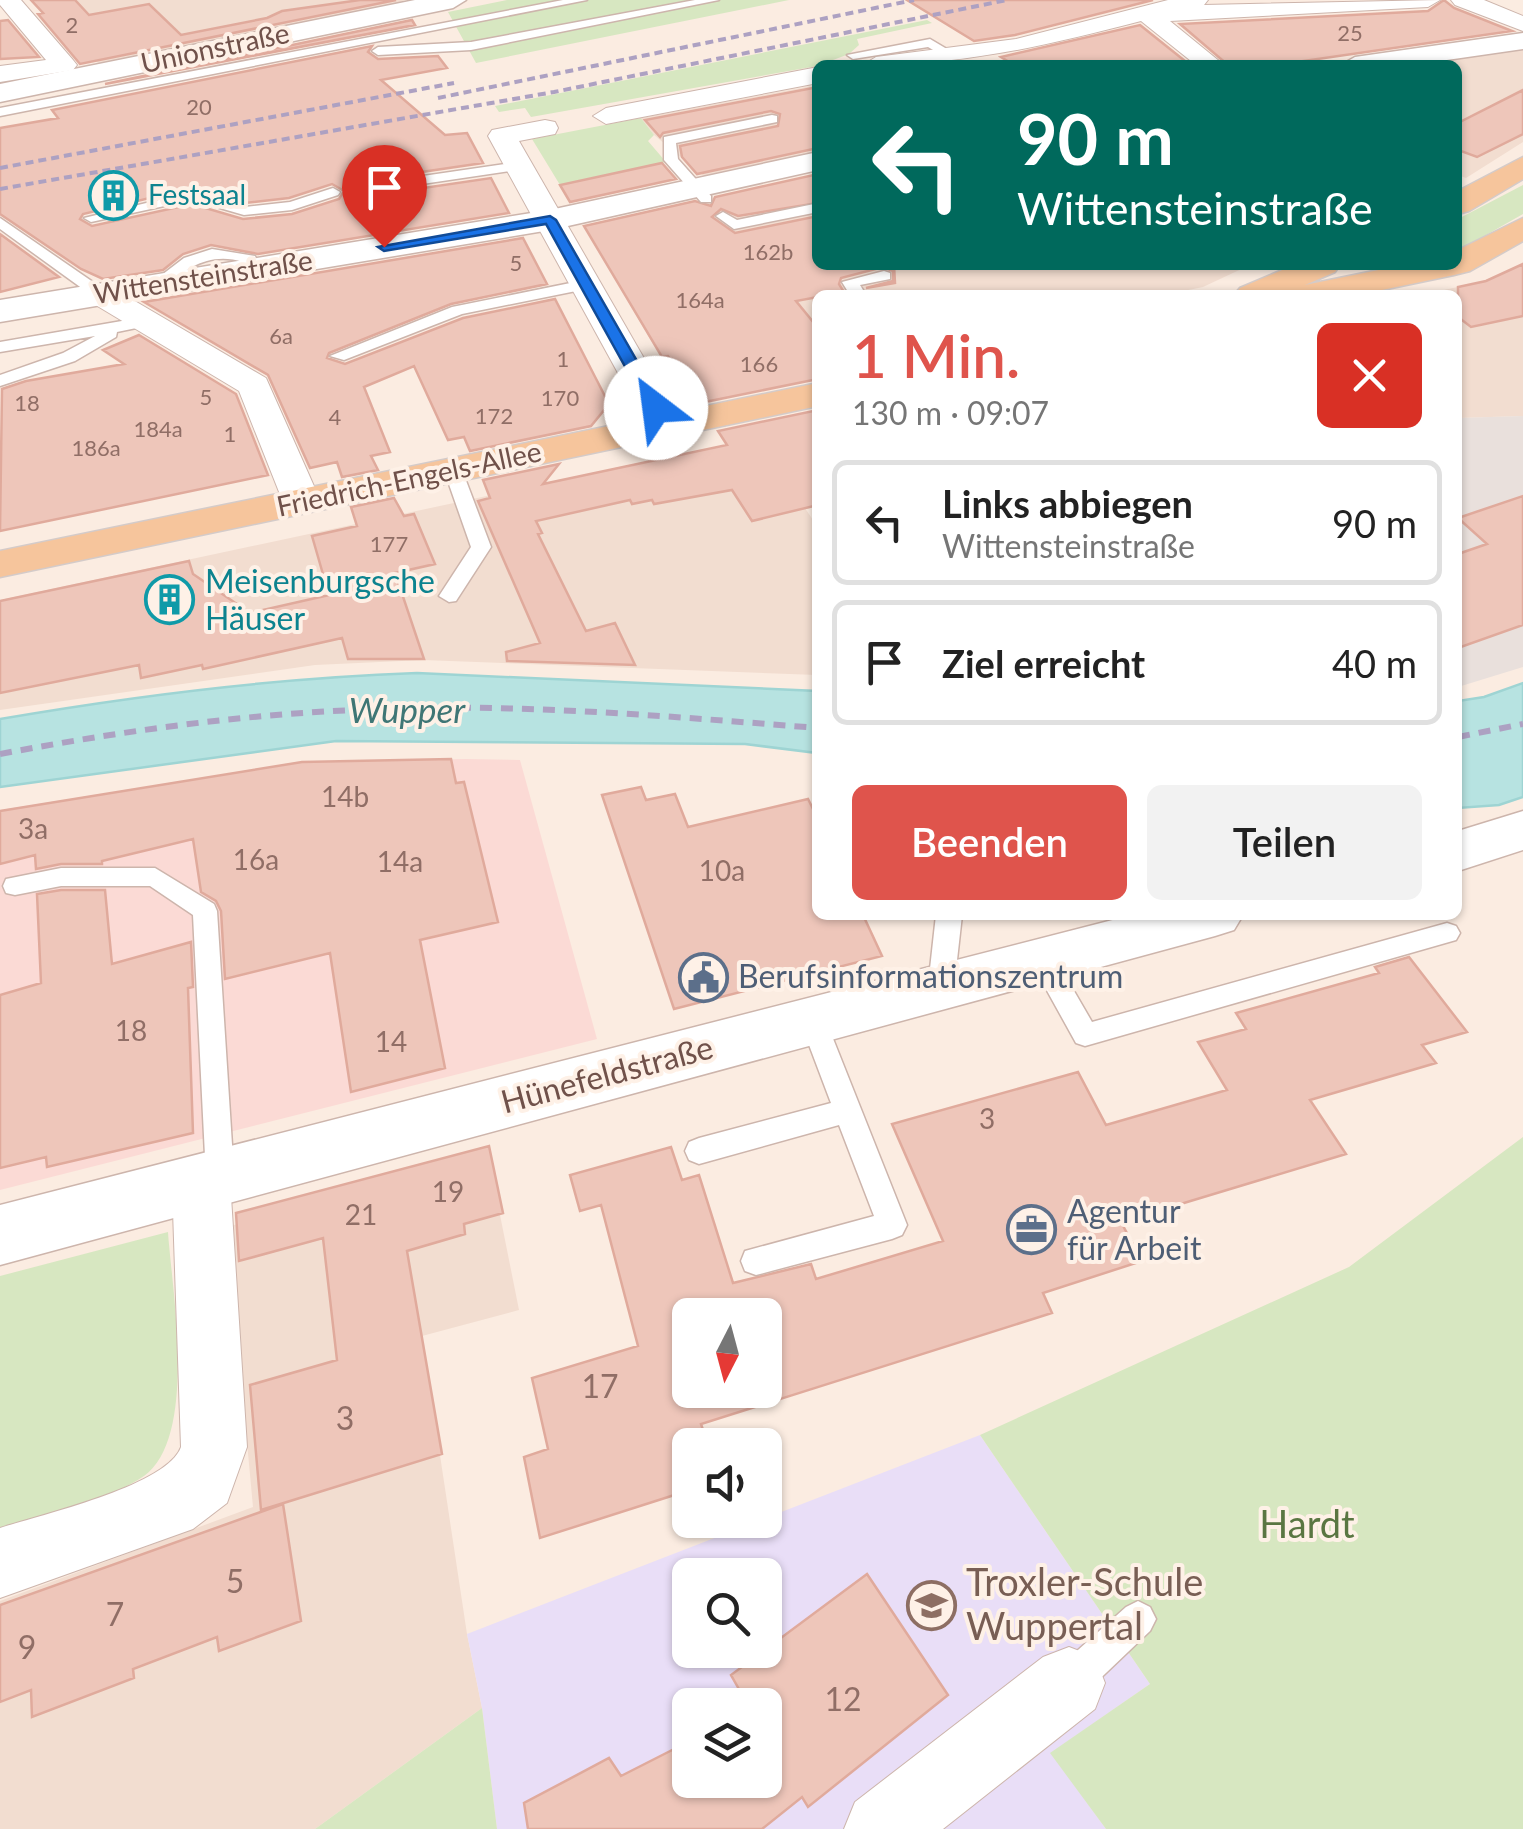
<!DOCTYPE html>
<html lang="de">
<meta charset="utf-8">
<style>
:root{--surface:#fff;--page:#f2f2f2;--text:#222;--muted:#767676;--line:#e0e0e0;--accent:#df544c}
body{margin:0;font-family:Lato,sans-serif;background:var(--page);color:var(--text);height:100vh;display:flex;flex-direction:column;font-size:38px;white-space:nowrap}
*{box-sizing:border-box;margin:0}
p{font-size:32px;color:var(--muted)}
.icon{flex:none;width:55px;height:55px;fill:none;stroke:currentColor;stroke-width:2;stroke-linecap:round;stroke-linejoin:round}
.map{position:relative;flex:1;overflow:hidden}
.sheet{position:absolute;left:812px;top:290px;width:650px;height:630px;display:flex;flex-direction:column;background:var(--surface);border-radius:15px;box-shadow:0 2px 8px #0004}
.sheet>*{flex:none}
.hud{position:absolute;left:812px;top:60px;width:650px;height:210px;border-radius:15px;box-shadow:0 2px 8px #0004;background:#00695c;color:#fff;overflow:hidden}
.needle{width:65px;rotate:186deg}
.buttons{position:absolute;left:672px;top:1298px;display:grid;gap:20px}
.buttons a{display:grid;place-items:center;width:110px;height:110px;border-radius:15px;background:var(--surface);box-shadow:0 2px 8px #0004;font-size:50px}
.pin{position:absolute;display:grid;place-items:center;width:85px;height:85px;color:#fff;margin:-102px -42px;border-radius:50% 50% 50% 0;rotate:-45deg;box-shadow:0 0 10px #0007}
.pin .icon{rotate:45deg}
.me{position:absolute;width:110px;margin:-55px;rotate:330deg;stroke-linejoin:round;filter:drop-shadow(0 0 8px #0008)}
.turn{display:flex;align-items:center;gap:35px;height:210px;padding:0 40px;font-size:45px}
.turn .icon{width:130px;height:130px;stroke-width:2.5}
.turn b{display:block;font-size:70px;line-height:85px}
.round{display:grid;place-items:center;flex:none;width:105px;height:105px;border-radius:15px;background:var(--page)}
.summary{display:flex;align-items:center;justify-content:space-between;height:170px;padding:0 40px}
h1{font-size:60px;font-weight:600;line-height:75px;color:var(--accent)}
.cta{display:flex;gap:20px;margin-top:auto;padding:20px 40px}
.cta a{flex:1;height:115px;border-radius:15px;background:var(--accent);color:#fff;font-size:40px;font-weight:600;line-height:115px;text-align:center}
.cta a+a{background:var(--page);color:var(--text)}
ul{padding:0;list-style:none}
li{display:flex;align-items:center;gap:30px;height:125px;margin:0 20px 15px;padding:0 20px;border:5px solid var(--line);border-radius:15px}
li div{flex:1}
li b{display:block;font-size:38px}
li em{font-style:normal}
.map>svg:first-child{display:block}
</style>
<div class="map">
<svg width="1523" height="1829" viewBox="0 0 1523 1829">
<rect width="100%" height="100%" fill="#fbece1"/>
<path fill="#f2ddd0" d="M32,0h371l2,2 -305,61 -21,-6z
M1523,49v93l-57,36 -8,-3v-110h-46z
M817,85v66l-113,25 -50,-41 -13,-17z
M817,175l1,90h432l-47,22 -39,8h-346l-1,70 -136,28 -83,-144 20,-28 16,-6z
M1523,265v151l-65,2v-123h-37l64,-14z
M758,438l59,88v149l-394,-15 -108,5 -315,45v-110z
M488,1155l31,155 -97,26 45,298 15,74 -167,121h-315v-228l253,-94 -26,-280z"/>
<path fill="#fbdad5" d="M466,759l54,1 77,279 -597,151v-380l304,-48z"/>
<path fill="#e9e0dc" d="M1523,416v251l-65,20v-269z"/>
<path fill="#e9def7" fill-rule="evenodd" d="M980,1435l170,249 -99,69 55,76h-609l-15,-121 -15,-74zM690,1575h75v75h-75zM690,1705h75v75h-75z"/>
<path fill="#d7e7c1" d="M507,0h282l-313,63 -28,-51z
M927,20l5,3 -75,16 2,6 -10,9 -32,12 -286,51 -6,-9 -26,4 -4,-6z
M641,118l13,17 -6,6 18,21 -106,23 -28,-46z
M1523,185v29l-65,37v-32z
M1523,1137v692h-417l-56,-76 100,-69 -170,-249 369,-168z
M168,1232c4,59 30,205 -24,244 -32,23 -105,40 -144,54v-254z
M482,1708l15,121h-182z"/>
<path fill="#b7e3e1" stroke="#9ed4d3" stroke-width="2.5" d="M417,673l400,18v62l-72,-9 -409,-3 -336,46v-68c139,-24 276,-41 417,-46z
M1523,683v114l-24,8 -41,3v-107l26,-4z"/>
<path fill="#eec6ba" stroke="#e0aa9c" stroke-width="2.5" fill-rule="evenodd" d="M31,0h44l14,15 60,-11 32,31 86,-17 15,-7 78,-11h36l-316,64 -42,-50 5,-1z
M907,0h246l-138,35 -41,6z
M1444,0l10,8 58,23 -236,34h-48l-48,-41 248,-13z
M8,20l31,37 -39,2v-38z
M412,20l3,5 -310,59z
M1140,25l50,40h-176l-13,-8z
M372,46l-4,6 10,7 60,-3 9,12 -66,12 64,55 22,-2 16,30 -109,16 -10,9 12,7 115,-17 18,35 -251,41 -47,-9 -28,9 -20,16 -60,9 -22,-10 -81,-55v-86l58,-10 -6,-8zM332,184l12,7 -5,8 -47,15 -49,5 -51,-15 -100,22 -12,-7 3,-5 108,-26 54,15 44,-5z
M818,87v61l-121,26 -15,-17 -2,-11 98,-20 2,-12 -9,-3 -108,22 -3,4 -15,-17z
M1523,90v44l-46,23 -19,-7v-27z
M662,163l14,16 -106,23 -10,-17z
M818,174v29l-80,13 -17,-7 -9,8 23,16 83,-17v49h76l1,18 -29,5 27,-7v-10l-10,-4 -42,11 -2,6 5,8 -48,9 22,27v51l-118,24 -32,-47 -6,1 -78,-131 111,-25 16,5 4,-9z
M0,234l59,43 -59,15z
M523,238l24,46 -96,20 -122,49 -2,5 18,6 118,-46 92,-19 54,105 -18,22 -121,25 -6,-14 -16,3 -34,-74 -50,21 26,65 -19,4 7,14 -36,7 -5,-15 -27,6 -42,-93 -124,-73z
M1523,264v52l-52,11 -13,-10v-30l28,-6z
M139,335l97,59 32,81 -268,56 2,-142 24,-8 98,-17 -21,-14z
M818,410v95l-66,16 -20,-31 -78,14 -2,-4 -20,4 -2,-4 -94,21 6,12 -4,1 48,97 29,-8 20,42 -128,-4 -1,-9 34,-9 -62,-142 12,-3 -7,-18 76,-16 -16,20 184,-39 -9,-14z
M1523,496v129l-65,23v-94l29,-10 -29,-26z
M394,498l10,18 10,-2 21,50 -40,9 29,86h-76l-6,-21 -139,31 -1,-4 -61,13 -2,-13 -139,28v-92l189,-40 4,13 57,39 79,-18 -17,-59 45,-10 -6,-19z
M451,759l5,24 8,-1 34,140 -78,18 25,128 -94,24 -21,-139 -105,26 -4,-68 -5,-10 -15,-9 -8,-53 -91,22v3h-41l-25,5 -1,-14 -35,9v-53l302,-49z
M641,787l5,13 29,-6 13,33 120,-28 10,20v96h45l19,41 -208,53 -72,-214z
M61,890h44l7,74 79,-22 2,45 -5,1 5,145 -146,34 -1,-10 -46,11v-173l41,-12 -4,-89z
M1409,957l58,75 -45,13 14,18 -126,37 36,54 -225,68 21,39 -99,32 9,20 -351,111 7,21h-18v45l-150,48 -16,-81 24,-8 -16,-71 106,-32 -37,-141 -21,6 -10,-36 101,-28 11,33 17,-5 34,108 78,-19 5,15 127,-38 -51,-117 186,-52 28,53 121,-35 -29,-48 48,-13 -10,-16 143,-40 -4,-6zM690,1315h75v75h-75z
M489,1146l14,67 -39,11 1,10 -58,17 35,203 -181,56 -11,-125 87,-25 -14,-122 -84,23 -3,-48z
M283,1504l18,117 -82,30 -2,-14 -84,32 1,9 -102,39 -1,-27 -31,12v-97z
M867,1574l81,121 -140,112 -6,-10 -40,32h-234l-4,-26 85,-45 12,18 69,-35v39h75v-75h-17l-17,-30z"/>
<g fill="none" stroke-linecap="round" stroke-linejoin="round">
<defs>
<path id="service" d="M563,0h24l-587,116v-8z
M695,0h24l-248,50 -93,5 -6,-4 6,-4 93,-5z
M930,39l27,16 -10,3 -19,-11 -75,12 -6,-4z
M772,115l5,1v6l-101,21 2,16 33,37v6h-10l-37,-42v-23z
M519,162l5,1v6l-149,22 -7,-4 7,-4z
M333,188l7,4 -2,3 -46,15 -48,5 -52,-15 -101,22 -7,-4 108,-26 53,15 45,-5z
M814,204l4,8 -84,17 -18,-13 7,-4 14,8z
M0,218l106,73v6h-12l-94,-68z
M212,249l43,7 5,13 -8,5 -5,-2 -4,-10c-32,-10 -56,5 -79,25l-14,-3 34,-26z
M884,271l6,2v6l-30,6 6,10h-16l-8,-13z
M585,280l8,5 -2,3 -129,26 -118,46 -14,-4 122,-49z
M145,317l8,5 -2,3 -34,7 -1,5 -41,24 -75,25v-11l63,-22 32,-17 -95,16v-10z
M453,464l9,6 29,77 -35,54 -7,1 -10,-6 32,-49 -27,-77z
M61,868h94l59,36 3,7 17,265 -4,9 -10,4 -10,-4 -4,-9 -13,-261 -43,-29h-89l-46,9 -9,-2 -3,-7 3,-7z
M936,915h26l-8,72 -4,7 -9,4 -9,-4 -4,-7z
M1447,923l9,3 4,7 -4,7 -371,106 -9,-3 -46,-83 4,-7h18l40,69z
M813,1010l9,3 4,8 81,204 -5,10 -10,4 -136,36 -11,-4 -4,-10 4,-10 129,-35 -35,-91 -140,39 -10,-4 -4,-9 4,-9 10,-4 132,-35 -31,-82 4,-8z
M1138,1601l12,6 6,12 -6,12 -65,62 -13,5 -13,-5 -5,-13 5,-13 67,-60z"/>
<path id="minor" d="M0,0h21l52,60 4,5 -4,5 -73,12v-16l46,-6 -46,-55z
M1168,0h40l-4,5 236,-5 -12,7 -258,14 54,44h-28l-55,-44c-97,25 -176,44 -278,44l13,-8 140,-18z
M1451,0h33l39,16v15l-68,-26z
M818,67v16l-212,41 -13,-8 13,-8z
M545,120l10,2 3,6 -3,6 -36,7 164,285 -5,8 -13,3 -13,-3 -5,-8 -159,-290 4,-6z
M100,284l11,3 155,91 55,124 -6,8 -13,3 -13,-3 -6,-8 -44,-111 -150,-90 -5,-7 5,-7z
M201,1155l20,8 9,18 17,266 -20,56 -34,26 -193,69v-70c40,-13 167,-42 181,-81l-9,-266 9,-18z
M1069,1647l26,10 10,26 -10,26 -152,120h-99l11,-27 188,-145z"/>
<path id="tertiary" d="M415,0h51l-13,8 -453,94v-18z
M1523,33v16l-111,16h-71l14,-8z
M818,152v18l-268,60 -550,92v-22l550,-90z
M1523,811v39l-65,21v-40z
M1132,915h111l-9,15 -19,6 -1215,329v-60z"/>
<path id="primary" d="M1523,157v22l-54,32 -11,3v-23z
M1523,218v23l-53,30 -16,4 -96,20h-69l4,-5 -11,5h-48l6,-7 54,-23h46l-5,7 -30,13 98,-20h55v-15z
M818,383v23l-818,171v-26z"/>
</defs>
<use href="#service" stroke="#cdb5ac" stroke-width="3"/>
<use href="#minor" stroke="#cdb5ac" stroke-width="2"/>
<use href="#tertiary" stroke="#cdb5ac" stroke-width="3"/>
<use href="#primary" stroke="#d4cbc9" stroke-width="3"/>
<use href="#service" fill="#fff" fill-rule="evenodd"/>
<use href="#minor" fill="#fff" fill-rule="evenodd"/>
<use href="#tertiary" fill="#fff" fill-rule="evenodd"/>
<use href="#primary" fill="#f6c59c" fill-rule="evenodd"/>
<path stroke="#ada1c2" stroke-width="4" stroke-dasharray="8 5" stroke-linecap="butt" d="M438,98l476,-98
M0,168l454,-85
M0,189l554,-97 453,-92"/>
<path stroke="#ada1c2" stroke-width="6" stroke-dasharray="12 9" stroke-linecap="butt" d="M1458,737l65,-13
M0,754c117,-22 235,-39 355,-44 154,-8 309,6 463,18"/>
</g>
<path fill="#1a73e8" stroke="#114b97" stroke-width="2.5" d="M550,216l6,4 108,188 -2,4 -14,-4 -102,-184 -162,27 -6,-4z"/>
<defs>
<symbol id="building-ring" viewBox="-11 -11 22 22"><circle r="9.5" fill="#fef1e7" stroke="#0f9aa8" stroke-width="1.5"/><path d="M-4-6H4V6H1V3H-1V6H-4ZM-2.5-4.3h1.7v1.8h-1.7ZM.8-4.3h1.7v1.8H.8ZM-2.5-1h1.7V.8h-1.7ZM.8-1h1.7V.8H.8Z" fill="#0f9aa8"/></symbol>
<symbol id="civic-ring" viewBox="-11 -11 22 22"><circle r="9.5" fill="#fef1e7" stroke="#5c6f8a" stroke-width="1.5"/><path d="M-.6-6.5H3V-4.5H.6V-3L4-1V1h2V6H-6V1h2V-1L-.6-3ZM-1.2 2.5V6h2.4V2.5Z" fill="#5c6f8a"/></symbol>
<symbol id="office-ring" viewBox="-11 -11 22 22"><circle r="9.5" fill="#fef1e7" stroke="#5c6f8a" stroke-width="1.5"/><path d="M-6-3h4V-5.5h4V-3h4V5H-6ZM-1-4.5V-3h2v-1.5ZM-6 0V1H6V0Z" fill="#5c6f8a"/></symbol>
<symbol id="school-ring" viewBox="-11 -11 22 22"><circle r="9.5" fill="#fef1e7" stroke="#8d6e63" stroke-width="1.5"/><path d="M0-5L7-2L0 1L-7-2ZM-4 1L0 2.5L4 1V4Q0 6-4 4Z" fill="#8d6e63"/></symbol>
</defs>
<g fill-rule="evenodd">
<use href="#building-ring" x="86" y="168" width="55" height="55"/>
<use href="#building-ring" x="142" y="572" width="55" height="55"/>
<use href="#civic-ring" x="676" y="950" width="55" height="55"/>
<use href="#office-ring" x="1004" y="1202" width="55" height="55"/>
<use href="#school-ring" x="904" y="1578" width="55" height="55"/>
</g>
<g text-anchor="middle" stroke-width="8" stroke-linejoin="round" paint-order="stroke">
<g font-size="22" fill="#906e66">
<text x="72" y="33">2</text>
<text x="1350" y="41">25</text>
<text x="199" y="115">20</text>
<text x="768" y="260">162b</text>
<text x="516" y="271">5</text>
<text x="700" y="308">164a</text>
<text x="281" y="344">6a</text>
<text x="563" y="367">1</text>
<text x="759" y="372">166</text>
<text x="206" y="405">5</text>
<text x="560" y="406">170</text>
<text x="27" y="411">18</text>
<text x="494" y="424">172</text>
<text x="335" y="425">4</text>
<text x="158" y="437">184a</text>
<text x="230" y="442">1</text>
<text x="96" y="456">186a</text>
<text x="389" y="552">177</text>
</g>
<g font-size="28" fill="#70514a" stroke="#fef1e7">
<text transform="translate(215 48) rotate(-12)" y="10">Unionstraße</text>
<text transform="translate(203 277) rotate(-9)" y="10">Wittensteinstraße</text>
<text transform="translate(409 479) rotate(-12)" y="10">Friedrich-Engels-Allee</text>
</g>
<g font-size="28" fill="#0d838f" stroke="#fef1e7" text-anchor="start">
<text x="148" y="205">Festsaal</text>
</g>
<g font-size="28" fill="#906e66">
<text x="345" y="807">14b</text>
<text x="33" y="839">3a</text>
<text x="256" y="870">16a</text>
<text x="400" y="872">14a</text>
<text x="722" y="881">10a</text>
<text x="131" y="1041">18</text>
<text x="391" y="1052">14</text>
<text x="987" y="1129">3</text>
<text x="448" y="1202">19</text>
<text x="361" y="1225">21</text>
</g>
<g font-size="32" fill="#0d838f" stroke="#fef1e7" text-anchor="start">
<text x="205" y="593">Meisenburgsche<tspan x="205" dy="37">Häuser</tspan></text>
</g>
<g font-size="32" fill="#4e5e75" stroke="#fef1e7" text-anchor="start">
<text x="738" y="988">Berufsinformationszentrum</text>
<text x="1067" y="1223">Agentur<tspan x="1067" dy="37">für Arbeit</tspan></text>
</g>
<g font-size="32" fill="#70514a" stroke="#fef1e7">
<text transform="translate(607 1075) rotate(-15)" y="11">Hünefeldstraße</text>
</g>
<g font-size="32" fill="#906e66">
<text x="600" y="1398">17</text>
<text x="345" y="1430">3</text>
<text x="235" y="1593">5</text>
<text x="115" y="1626">7</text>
<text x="27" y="1659">9</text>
<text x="843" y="1711">12</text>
</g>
<g font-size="35" font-style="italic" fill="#3f7675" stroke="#fef1e7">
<text x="407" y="723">Wupper</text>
</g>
<g font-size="38" fill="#5a7642" stroke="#fef1e7">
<text x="1307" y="1538">Hardt</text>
</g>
<g font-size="38" fill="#785e54" stroke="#fef1e7" text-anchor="start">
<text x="966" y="1596">Troxler-Schule<tspan x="966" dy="44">Wuppertal</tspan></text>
</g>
</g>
</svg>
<div class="buttons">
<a><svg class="needle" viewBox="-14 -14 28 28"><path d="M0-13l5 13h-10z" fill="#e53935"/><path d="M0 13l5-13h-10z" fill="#767676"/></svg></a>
<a><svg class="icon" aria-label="sound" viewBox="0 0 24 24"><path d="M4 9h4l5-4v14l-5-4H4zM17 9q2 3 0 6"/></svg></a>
<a><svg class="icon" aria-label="search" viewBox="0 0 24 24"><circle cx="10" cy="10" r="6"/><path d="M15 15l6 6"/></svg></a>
<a><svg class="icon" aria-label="layers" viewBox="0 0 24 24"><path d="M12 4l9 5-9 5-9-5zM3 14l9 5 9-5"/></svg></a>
</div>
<div class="pin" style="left:384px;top:247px;background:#d93025"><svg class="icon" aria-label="arrive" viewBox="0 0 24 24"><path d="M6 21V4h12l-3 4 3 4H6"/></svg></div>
<svg class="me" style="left:656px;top:408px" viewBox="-20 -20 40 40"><circle r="19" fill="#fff"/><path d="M0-13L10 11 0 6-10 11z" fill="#1a73e8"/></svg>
<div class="hud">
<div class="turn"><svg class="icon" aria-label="left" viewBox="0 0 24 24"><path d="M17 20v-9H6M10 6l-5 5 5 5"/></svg><div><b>90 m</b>Wittensteinstraße</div></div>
</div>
<section class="sheet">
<div class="summary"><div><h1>1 Min.</h1><p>130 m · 09:07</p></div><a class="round" style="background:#d93025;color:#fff"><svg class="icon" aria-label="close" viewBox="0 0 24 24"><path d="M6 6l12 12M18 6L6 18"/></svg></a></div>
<ul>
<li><svg class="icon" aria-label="left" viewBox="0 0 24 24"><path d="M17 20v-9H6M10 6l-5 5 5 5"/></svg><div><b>Links abbiegen</b><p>Wittensteinstraße</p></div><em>90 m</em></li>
<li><svg class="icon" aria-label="arrive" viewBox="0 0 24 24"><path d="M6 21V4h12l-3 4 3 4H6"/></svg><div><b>Ziel erreicht</b></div><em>40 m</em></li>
</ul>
<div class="cta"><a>Beenden</a><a>Teilen</a></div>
</section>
</div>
